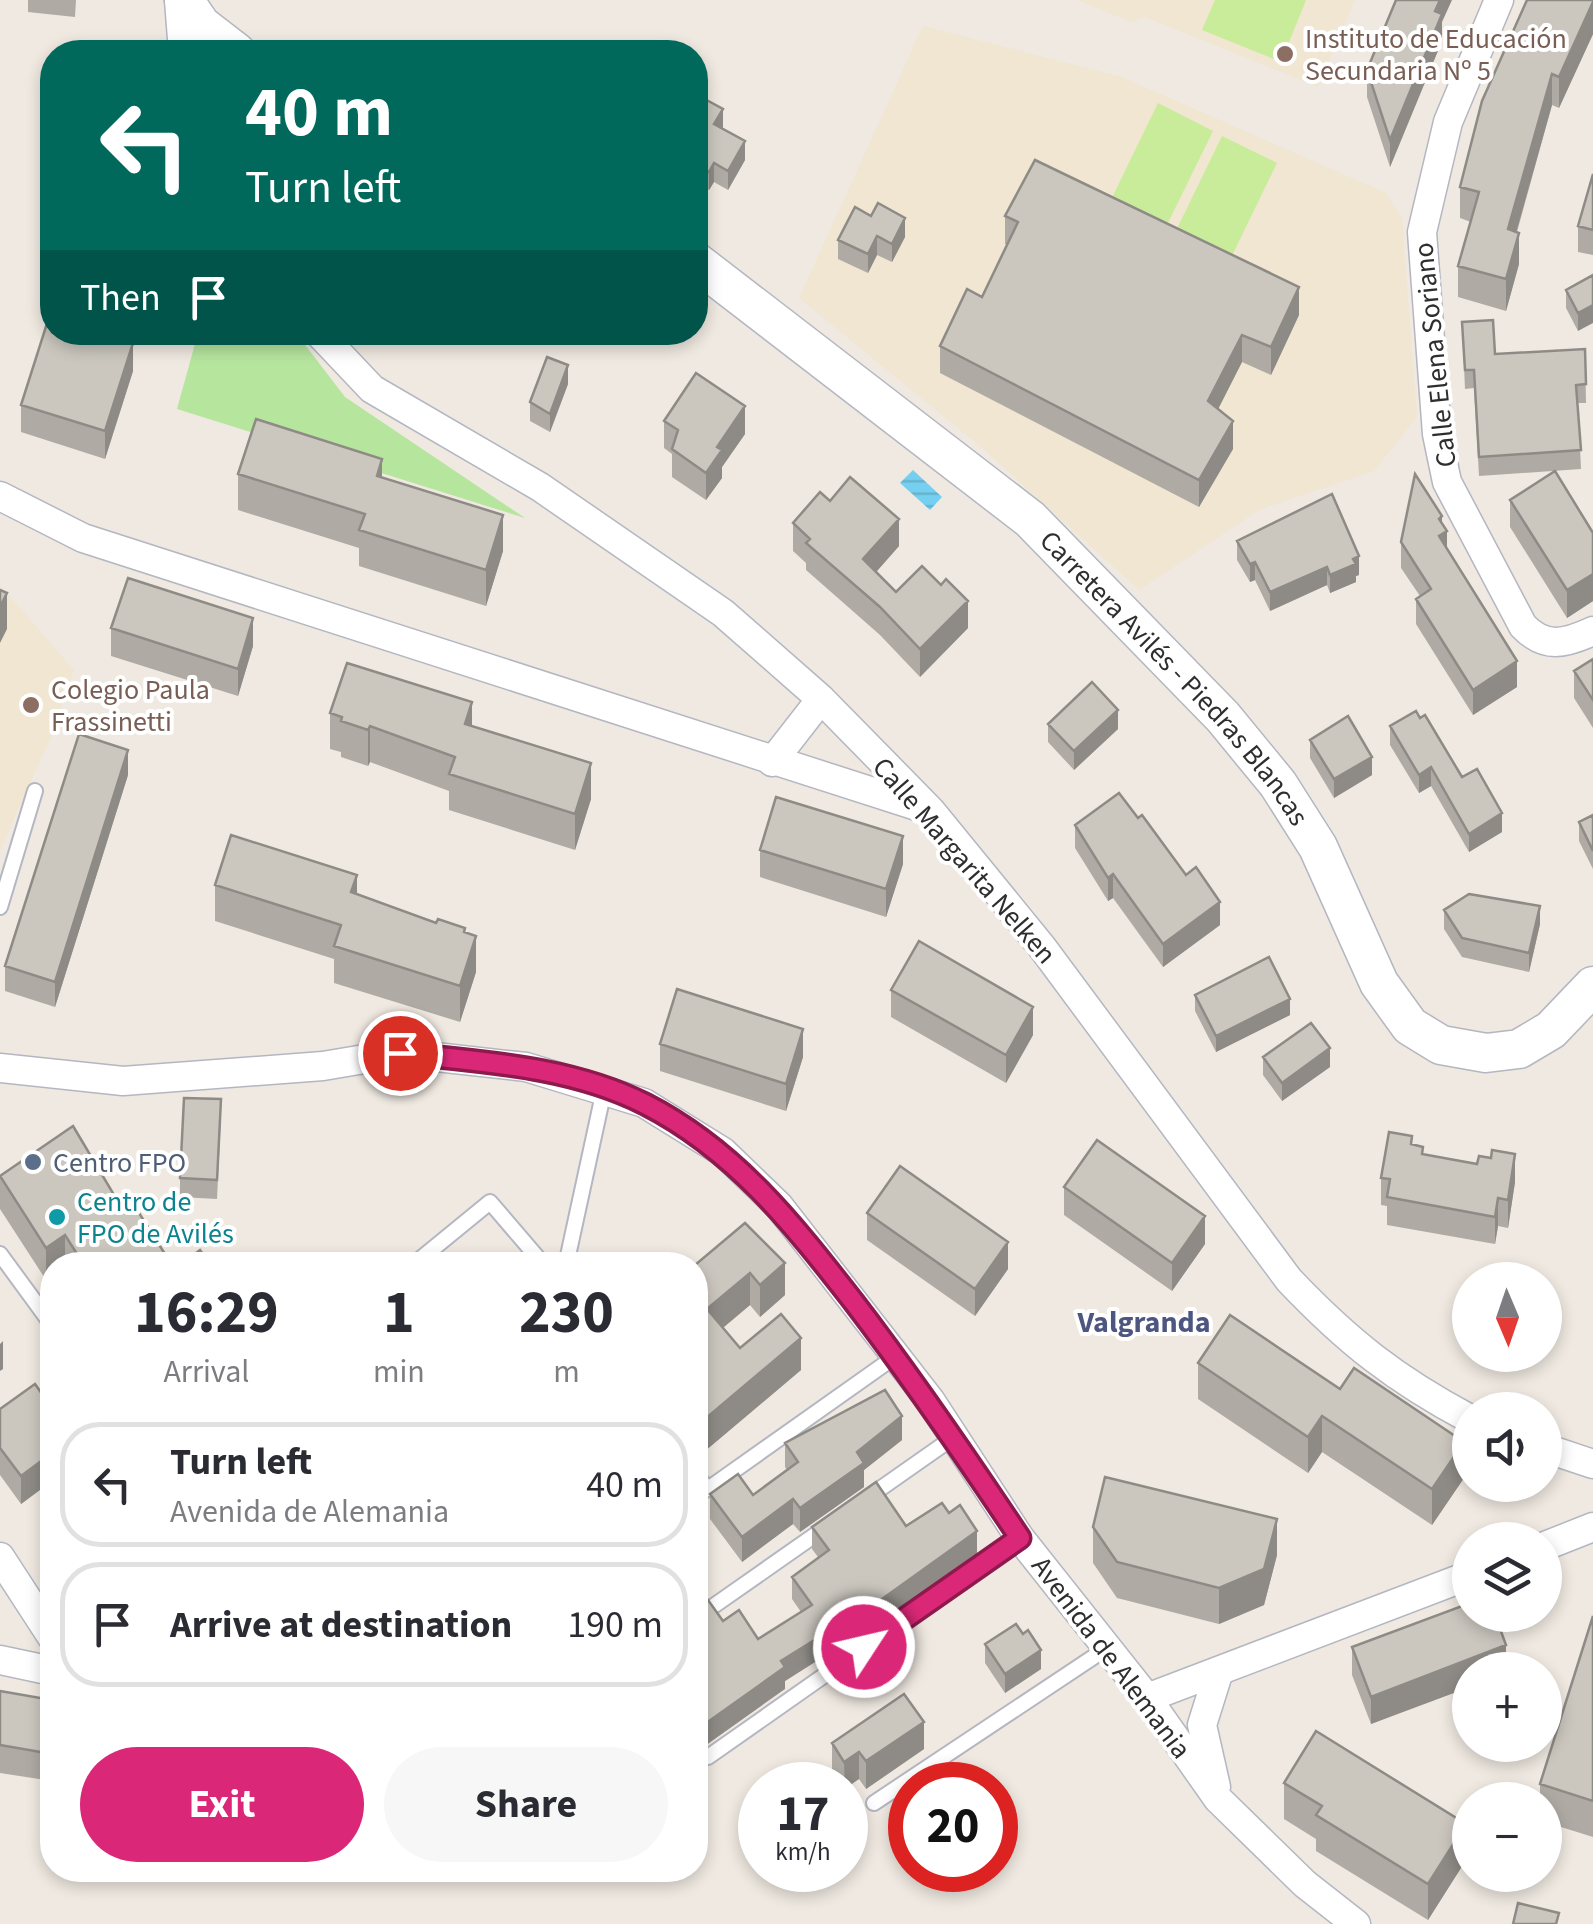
<!DOCTYPE html>
<meta charset="utf-8">
<style>
:root{--surface:#fff;--page:#f7f7f7;--text:#2b2b33;--muted:#7c7c81;--line:#e1e1e2;--accent:#db2777}
body{margin:0;font-family:"Source Sans 3",sans-serif;background:var(--page);color:var(--text);height:100vh;display:flex;flex-direction:column;font-size:38px;white-space:nowrap}
*{box-sizing:border-box;margin:0}
p{font-size:32px;color:var(--muted)}
.icon{flex:none;width:55px;height:55px;fill:none;stroke:currentColor;stroke-width:2;stroke-linecap:round;stroke-linejoin:round}
.map{position:relative;flex:1;overflow:hidden}
.side{position:absolute;left:40px;top:1252px;width:668px;height:630px;display:flex;flex-direction:column;background:var(--surface);border-radius:40px;box-shadow:0 5px 15px #0003}
.side>*{flex:none}
.hud{position:absolute;left:40px;top:40px;width:668px;height:305px;border-radius:40px;box-shadow:0 5px 15px #0003;background:#00695c;color:#fff;overflow:hidden}
.needle{width:65px;rotate:178deg}
.tools{position:absolute;left:1452px;top:1262px;display:grid;gap:20px}
.tools a{display:grid;place-items:center;width:110px;height:110px;border-radius:50%;background:var(--surface);box-shadow:0 5px 15px #0003;font-size:50px}
.speed{position:absolute;left:738px;top:1762px;display:flex;gap:20px;font-size:50px;font-weight:700;text-align:center}
.speed>*{display:grid;place-content:center;width:130px;height:130px;border-radius:50%;background:var(--surface);box-shadow:0 5px 15px #0003;line-height:1}
.speed small{font-size:25px;font-weight:400}
.speed .limit{border:15px solid #d22;background:#fff;color:#111}
.pin{position:absolute;display:grid;place-items:center;width:85px;height:85px;color:#fff;margin:-42px;border:5px solid #fff;border-radius:50%;box-shadow:0 2px 10px #0007}
.me{position:absolute;width:110px;margin:-55px;rotate:55deg;stroke-linejoin:round;filter:drop-shadow(0 0 8px #0008)}
.turn{display:flex;align-items:center;gap:35px;height:210px;padding:0 40px;font-size:45px}
.turn .icon{width:130px;height:130px;stroke-width:2.5}
.turn b{display:block;font-size:70px;line-height:85px}
.then{display:flex;align-items:center;height:95px;padding:0 40px;background:#0003;gap:20px;font-size:38px}
.eta{display:flex;justify-content:space-evenly;align-items:center;height:170px;text-align:center}
.eta b{font-size:60px;font-weight:700;line-height:70px}
.primary-button{display:flex;gap:20px;margin-top:auto;padding:20px 40px}
.primary-button a{flex:1;height:115px;border-radius:60px;background:var(--accent);color:#fff;font-size:40px;font-weight:700;line-height:115px;text-align:center}
.primary-button a+a{background:var(--page);color:var(--text)}
ul{padding:0;list-style:none}
li{display:flex;align-items:center;gap:30px;height:125px;margin:0 20px 15px;padding:0 20px;border:5px solid var(--line);border-radius:40px}
li div{flex:1}
li b{display:block;font-size:38px}
li em{font-style:normal}
.map>svg:first-child{display:block}
</style>
<div class="map">
<svg width="1593" height="1924" viewBox="0 0 1593 1924">
<defs>
<pattern id="water-rules" width="6" height="5" patternUnits="userSpaceOnUse" patternTransform="scale(2.5)"><rect width="6" height="5" fill="#75cff0"/><path d="M0 2.5h6" fill="none" stroke="#66b2ce"/></pattern>
</defs>
<rect width="100%" height="100%" fill="#efe9e1"/>
<path fill="#f0e6d1" d="M1077,0h278l-37,87 -173,-70 -14,5z
M923,26l199,51 264,116 16,26 15,198 -43,54 -115,39 -120,80 -158,-143 -182,-149z
M0,585l74,85 -24,69 -50,111z"/>
<path fill="#b6e59e" d="M198,333h98l49,64 180,121 -348,-109z"/>
<path fill="#c9ec9a" d="M1215,0h91l-25,62 -79,-32z
M1158,103l55,28 -51,104 -55,-27z
M1222,136l55,27 -51,105 -55,-27z"/>
<path fill="url(#water-rules)" d="M913,470l29,27 -12,13 -30,-27z"/>
<g fill="none" stroke-linecap="round" stroke-linejoin="round">
<defs>
<path id="lane" d="M0,907l35,-116
M0,1254l52,71
M413,1265l77,-63 54,63
M566,1265l38,-175
M695,1474l13,15 188,-133
M695,1497l13,-9
M867,1498l87,-61
M715,1605l110,-77
M708,1757l312,-219
M874,1803l233,-155"/>
<path id="street" d="M179,0l4,52
M1499,0l-51,122 -26,110 15,202 10,48 76,144c22,23 42,18 70,5
M318,332l54,57 168,98 183,126 98,86 110,112 111,136 247,333c59,62 106,99 181,139
M0,496l83,42 843,271
M772,762l49,-63
M0,1068l123,13 200,-15 77,-13 126,14 118,36 79,49 56,54 151,194 90,138 127,160 71,101 87,85 51,40
M1545,1448l48,16
M1545,1546l48,-19
M0,1557l52,80
M0,1660l52,11
M1147,1698l323,-123
M1216,1787l-14,-62 16,-51"/>
<g id="secondary">
<path d="M184,0l17,25 35,27"/>
<path id="s1" d="M695,261l335,258 193,198 55,67 40,63 61,136 31,43 31,19 45,8 33,-4 32,-19 42,-44"/>
</g>
</defs>
<use href="#lane" stroke="#b4b7c1" stroke-width="18"/>
<use href="#street" stroke="#b4b7c1" stroke-width="31"/>
<use href="#secondary" stroke="#b4b7c1" stroke-width="41"/>
<use href="#lane" stroke="#fff" stroke-width="14"/>
<use href="#street" stroke="#fff" stroke-width="28"/>
<use href="#secondary" stroke="#fff" stroke-width="38"/>
</g>
<path fill="#afaba4" d="M28,0h48l-1,17 -47,-5z
M1593,0v34l-34,74 -7,-3 -35,127 2,32 -13,47 -48,-14v-31l13,-44 -11,-4v-31z
M1442,22v19l-52,126 -23,-70v-27z
M695,110l28,17 -1,2 23,31 -17,30 -14,-8 -5,8 -14,-8z
M1593,174v81l-15,-3v-26z
M855,207l50,30 -13,25 -15,-7 -9,18 -30,-14v-19z
M1005,216l294,99 -28,60 -29,-13 -24,47 15,40 -34,58 -259,-134v-27l42,-49 26,-52 -3,-1z
M1593,275l-15,56 -12,-23v-18z
M1462,322l33,32 90,-5 1,54h-8l3,66 -102,7 -5,-88 -9,1z
M133,371l-28,88 -84,-27v-27z
M568,384l-18,48 -20,-11v-19z
M664,421l81,13 -23,33v11l-16,22 -34,-23v-23l-8,-6z
M238,474l144,3 121,74 -17,55 -127,-40v-18l-121,-38z
M1510,500l83,33v68l-26,17 -57,-91z
M830,501l69,45 -23,26 20,20 72,36 -48,49 -40,-42 -74,-65v-7l-13,-12v-28z
M1442,524l5,26 70,137 -44,28 -57,-91v-25l4,-3 -19,-28v-26z
M1237,541l122,34 -3,1v6l-26,11 -3,-8 -57,26 -15,-31 -5,2 -13,-22z
M111,628l142,18 -15,50 -127,-40z
M1593,659v69l-19,-30v-27z
M330,713l142,13 119,73 -16,51 -126,-40v-19l-79,-29 -2,4 -27,-9v-5l-11,-3z
M1048,724l70,5 -44,41 -26,-28z
M1390,726l112,106 -33,20 -38,-66 -12,7 -29,-48z
M1310,740l62,35 -38,23 -24,-40z
M128,775l-73,232 -50,-16v-25z
M1593,815v54l-14,-28v-19z
M1138,818l82,107 -57,42 -50,-69 -5,3 -33,-53v-23z
M760,850l143,14 -17,53 -126,-40z
M215,885l142,9 108,38 11,40 -16,50 -126,-39v-24l-119,-38z
M1444,910l96,14 -11,48 -67,-15 -18,-28z
M891,990l142,45 -27,48 -115,-66z
M1195,995l95,20 -74,37 -21,-41z
M660,1044l143,13 -17,54 -126,-40z
M1263,1057l67,10 -48,34 -19,-26z
M221,1118l-4,81 -37,-2v-19z
M1412,1145l11,10 92,27 -7,46 -10,-2 -3,18 -108,-19v-19l-6,-1v-27z
M0,1176l117,24 55,65h-120l-6,15 -46,-71z
M1064,1187l141,57 -33,47 -108,-76z
M867,1213l141,56 -33,47 -108,-76z
M745,1223l40,72 -25,22 -10,-12 -27,23 17,20 61,22 -96,81 -10,-13v-173z
M1198,1363l142,26 124,89 -32,47 -110,-73 -14,21 -110,-74z
M52,1408v73l-31,23 -21,-29v-66z
M902,1440l-38,30v17l-64,45 -7,-8 -51,38 -32,-43v-25l43,1 34,-25 -2,-3v-24z
M906,1526l71,27 -148,106 -3,-4 -41,26v8l-62,-68 35,18 43,-27 -9,-13v-22l26,-20 -6,-8v-22z
M1093,1527l184,28 -13,50 -45,19 -102,-26 -24,-35z
M1593,1616v221l-48,-15v-22h-5v-16z
M1023,1634l18,35 -36,24 -20,-30v-19z
M1352,1647l154,23 -135,54 -19,-49z
M0,1691l52,9v81l-52,-8z
M832,1743l92,6 -58,40 -7,-10 -17,6 -10,-14z
M1284,1783l182,77 -38,60 -112,-69v-12l-32,-20z"/>
<path fill="#8e8b86" d="M1440,0h12l-10,22v19l-52,126v-27z
M1593,2v32l-34,74v-31z
M1552,74v31l-44,156v-32z
M723,109v18l-9,16v-19z
M745,141v19l-17,30v-19z
M714,163v19l-5,8v-18z
M905,218v19l-13,25v-18z
M1519,233v31l-13,47v-32z
M877,236v19l-9,18v-19z
M1299,287v28l-28,60v-28z
M1593,305v18l-15,8v-18z
M1242,335v27l-34,67v-28z
M133,343v28l-28,88v-28z
M568,365v19l-18,48v-18z
M745,406v28l-23,33v11l-16,22v-27l11,-26z
M1233,421v28l-34,58v-27z
M382,459v36l-5,-19z
M503,515v36l-17,55v-36z
M1442,516v18l5,-3v25l-8,6v-43z
M899,519v27l-36,41v-28z
M1359,556v19l-3,1v6l-26,11v-18z
M1255,562v18l-5,2v-18z
M1327,567v18l-57,26v-19z
M1593,574v27l-26,17v-28z
M7,593v36l-7,14v-36z
M968,601v27l-48,49v-28z
M253,618v28l-15,50v-27z
M1517,661v26l-44,28v-25z
M472,702v36l-7,-14z
M1118,710v19l-44,41v-19z
M370,726v36l-2,4v-36z
M128,750v25l-73,232v-25z
M1372,757v18l-38,23v-19z
M591,763v36l-16,51v-36z
M1431,767v19l-12,7v-18z
M1502,813v19l-33,20v-18z
M903,836v28l-17,53v-28z
M1113,874v24l-5,3v-23z
M357,875v36l-6,-19z
M1220,902v23l-57,42v-23z
M1540,906v18l-11,48v-19z
M476,936v36l-16,50v-36z
M1290,999v16l-74,37v-16z
M1033,1007v28l-27,48v-28z
M803,1029v28l-17,54v-27z
M1330,1048v19l-48,34v-18z
M1515,1154v28l-7,46v-28z
M1498,1198v28l-3,18v-27z
M1205,1216v28l-33,47v-28z
M65,1235v30h-13v11l-6,4v-32z
M1008,1242v27l-33,47v-27z
M785,1263v32l-25,22v-32z
M750,1273v32l-43,36v-32z
M801,1338v32l-96,81v-32z
M3,1341v28l-3,2v-27z
M902,1416v24l-38,30v17l-64,45v-24l57,-56z
M1322,1416v36l-14,21v-36z
M1464,1442v36l-32,47v-36z
M52,1453v28l-31,23v-28z
M793,1499v25l-51,38v-25z
M1277,1519v36l-13,50 -45,19v-36z
M977,1531v22l-148,106v-22z
M826,1633v22l-41,26v8l-90,64v-22l86,-70z
M1506,1645v25h-36v17l-99,37v-27z
M1041,1650v19l-36,24v-19z
M924,1722v27l-58,40v-28z
M859,1752v27l-14,10 -1,-27z
M1466,1824v36l-38,60v-36z"/>
<path fill="#cbc7bf" stroke="#8e8b86" stroke-width="2.5" d="M1396,0h44l-5,11 7,3 -52,126 -23,-70z
M1527,0h66v2l-34,75 -7,-3 -44,155 11,4 -13,46 -48,-13 21,-74 -19,-5 22,-86z
M701,97l22,12 -9,15 31,17 -17,30 -14,-8 -5,9 -14,-8v-54z
M1035,160l264,127 -28,60 -29,-12 -34,66 25,20 -34,59 -259,-134 27,-57 15,8 36,-75 -13,-6z
M1593,174v56l-15,-4z
M878,203l27,15 -13,26 -15,-8 -9,18 -30,-14 17,-33 16,9z
M1593,275v30l-15,8 -12,-23z
M49,317l3,1v14h47l34,11 -28,88 -84,-26z
M1493,320l2,34 90,-5 1,35 -10,1 5,65 -102,7 -5,-87h-9l-3,-48z
M547,357l21,8 -18,49 -20,-12z
M696,373l49,33 -28,41 5,3 -16,23 -34,-24 6,-19 -14,-9z
M256,419l126,40 -5,17 126,39 -17,55 -127,-40 6,-16 -127,-40z
M1555,471l38,62v41l-26,16 -57,-90z
M1415,474l27,42 -3,3 8,12 -8,5 78,125 -44,29 -57,-91 15,-10 -30,-47z
M850,477l49,42 -36,40 33,33 26,-26 19,19 5,-6 22,22 -48,48 -40,-42 -74,-64 4,-4 -17,-16 27,-31 10,9z
M1332,494l27,62 -6,3 3,5 -26,11 -3,-8 -57,25 -15,-30 -5,2 -13,-23z
M128,578l125,40 -15,51 -127,-41z
M0,590l7,3 -7,14z
M1593,659v41l-19,-29z
M347,663l125,39 -7,22 126,39 -16,51 -126,-40 6,-17 -85,-31 -2,4 -27,-9 1,-4 -12,-4z
M1092,682l26,28 -44,41 -26,-27z
M1416,711l4,7 5,-3 37,62 15,-8 25,44 -33,21 -38,-67 -12,8 -29,-49z
M1348,716l24,41 -38,22 -24,-39z
M79,734l49,16 -73,232 -50,-16z
M1119,793l19,25 4,-3 44,60 10,-8 24,35 -57,42 -50,-70 -5,4 -33,-53z
M776,797l127,39 -17,53 -126,-39z
M1593,815v36l-14,-29z
M231,835l126,40 -6,17 85,31 2,-4 27,9 -1,4 12,4 -16,50 -126,-40 7,-21 -126,-40z
M1469,894l71,12 -11,47 -67,-15 -18,-28z
M919,941l114,66 -27,48 -115,-65z
M1269,957l21,42 -74,37 -21,-41z
M677,989l126,40 -17,55 -126,-40z
M1311,1023l19,25 -48,35 -19,-26z
M184,1098l37,1 -4,81 -37,-2z
M73,1126l44,74 10,-6 45,71h-88l-19,-30 -19,13 -46,-72z
M1389,1132l23,4 -1,8 12,3 -1,7 55,10 2,-8 12,2 1,-8 23,4 -7,46 -10,-2 -3,19 -108,-20 3,-18 -9,-1z
M1097,1140l108,76 -33,47 -108,-76z
M900,1166l108,76 -33,47 -108,-76z
M745,1223l40,40 -25,22 -10,-12 -43,36 33,39 41,-34 20,24 -96,81 -10,-13v-141z
M200,1250l10,15h-30z
M1230,1315l110,74 14,-21 110,74 -32,47 -110,-73 -14,21 -110,-74z
M35,1384l17,24v45l-31,23 -21,-28v-39z
M885,1390l17,26 -45,36 7,11 -64,45 -7,-9 -51,38 -32,-43 28,-20 15,21 45,-33 -13,-19z
M1105,1477l172,42 -13,50 -45,19 -102,-26 -24,-35z
M876,1482l30,44 36,-23 7,10 11,-8 17,26 -148,106 -3,-4 -45,28 4,6 -90,64v-132l8,-6 20,28 16,-11 19,29 54,-34 -20,-28 37,-27 -17,-23z
M1470,1603v12h25l11,30 -135,52 -19,-50z
M1593,1616v185l-53,-17z
M1016,1624l7,10 5,-4 13,20 -36,24 -20,-30z
M0,1691l52,9v54l-52,-9z
M904,1694l20,28 -58,39 -7,-9 -15,10 -12,-19z
M1316,1731l150,93 -38,60 -112,-69 6,-9 -38,-23z
M1518,1903l41,10 -3,11h-43z"/>
<g fill="none" stroke-linecap="round" stroke-linejoin="round">
<defs>
<path id="route" d="M400,1053c82,9 170,13 245,51 90,46 147,119 208,197 59,77 113,156 167,237l-156,109"/>
</defs>
<use href="#route" stroke="#8e194d" stroke-width="25"/>
<use href="#route" stroke="#db2777" stroke-width="18"/>
</g>
<g fill="#8d6e63" stroke="#fff" stroke-width="4">
<circle cx="1285" cy="54" r="10"/>
<circle cx="31" cy="705" r="10"/>
</g>
<circle fill="#5c6f8a" stroke="#fff" stroke-width="4" cx="33" cy="1162" r="10"/>
<circle fill="#0f9aa8" stroke="#fff" stroke-width="4" cx="57" cy="1217" r="10"/>
<g text-anchor="middle" stroke-width="8" stroke-linejoin="round" paint-order="stroke">
<g font-size="28" fill="#785e54" stroke="#fff" text-anchor="start">
<text x="1305" y="48">Instituto de Educación<tspan x="1305" dy="32">Secundaria Nº 5</tspan></text>
<text x="51" y="699">Colegio Paula<tspan x="51" dy="32">Frassinetti</tspan></text>
</g>
<g font-size="28" fill="#2e2e2e" stroke="#fff">
<text transform="translate(1434 355) rotate(-96)" y="10">Calle Elena Soriano</text>
<text dy="10" stroke="none"><textPath href="#s1" startOffset="638">Carretera Avilés - Piedras Blancas</textPath></text>
<text transform="translate(965 860) rotate(49)" y="10">Calle Margarita Nelken</text>
<text transform="translate(1112 1657) rotate(53)" y="10">Avenida de Alemania</text>
</g>
<g font-size="28" fill="#4e5e75" stroke="#fff" text-anchor="start">
<text x="53" y="1172">Centro FPO</text>
</g>
<g font-size="28" fill="#0d838f" stroke="#fff" text-anchor="start">
<text x="77" y="1211">Centro de<tspan x="77" dy="32">FPO de Avilés</tspan></text>
</g>
<g font-size="30" font-weight="bold" fill="#4d5680" stroke="#fff">
<text x="1144" y="1332">Valgranda</text>
</g>
</g>
</svg>
<div class="tools">
<a><svg class="needle" viewBox="-14 -14 28 28"><path d="M0-13l5 13h-10z" fill="#e53935"/><path d="M0 13l5-13h-10z" fill="#7c7c81"/></svg></a>
<a><svg class="icon" aria-label="sound" viewBox="0 0 24 24"><path d="M4 9h4l5-4v14l-5-4H4zM17 9q2 3 0 6"/></svg></a>
<a><svg class="icon" aria-label="layers" viewBox="0 0 24 24"><path d="M12 4l9 5-9 5-9-5zM3 14l9 5 9-5"/></svg></a>
<a>+</a>
<a>−</a>
</div>
<div class="speed"><div>17<small>km/h</small></div><div class="limit">20</div></div>
<div class="pin" style="left:400px;top:1053px;background:#d93025"><svg class="icon" aria-label="arrive" viewBox="0 0 24 24"><path d="M6 21V4h12l-3 4 3 4H6"/></svg></div>
<svg class="me" style="left:864px;top:1647px" viewBox="-20 -20 40 40"><circle r="17" fill="#db2777" stroke="#fff" stroke-width="3"/><path d="M0-11L8 9 0 5-8 9z" fill="#fff"/></svg>
<div class="hud">
<div class="turn"><svg class="icon" aria-label="left" viewBox="0 0 24 24"><path d="M17 20v-9H6M10 6l-5 5 5 5"/></svg><div><b>40 m</b>Turn left</div></div>
<div class="then">Then<svg class="icon" aria-label="arrive" viewBox="0 0 24 24"><path d="M6 21V4h12l-3 4 3 4H6"/></svg></div>
</div>
<section class="side">
<div class="eta">
<div><b>16:29</b><p>Arrival</p></div>
<div><b>1</b><p>min</p></div>
<div><b>230</b><p>m</p></div>
</div>
<ul>
<li><svg class="icon" aria-label="left" viewBox="0 0 24 24"><path d="M17 20v-9H6M10 6l-5 5 5 5"/></svg><div><b>Turn left</b><p>Avenida de Alemania</p></div><em>40 m</em></li>
<li><svg class="icon" aria-label="arrive" viewBox="0 0 24 24"><path d="M6 21V4h12l-3 4 3 4H6"/></svg><div><b>Arrive at destination</b></div><em>190 m</em></li>
</ul>
<div class="primary-button"><a>Exit</a><a>Share</a></div>
</section>
</div>
